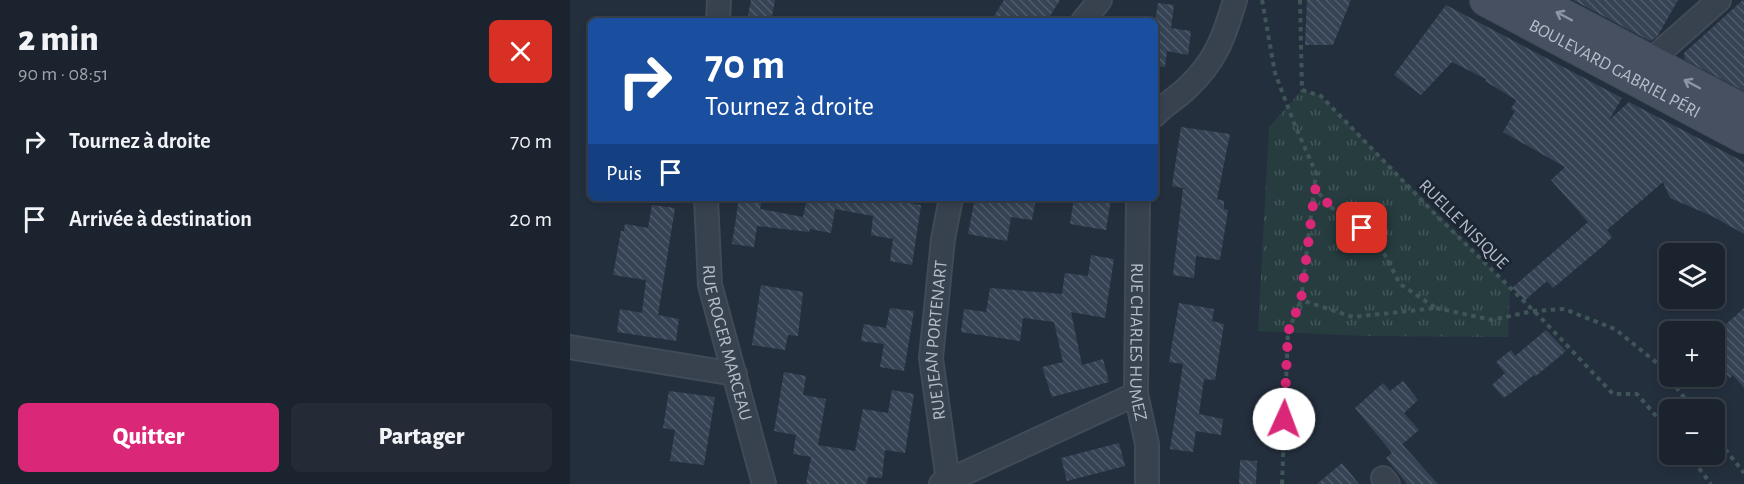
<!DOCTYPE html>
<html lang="fr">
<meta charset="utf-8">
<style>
:root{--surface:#1b232e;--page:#242b36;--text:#f1f3f6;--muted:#a0a4aa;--line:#39404a;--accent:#db2777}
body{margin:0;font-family:"Alegreya Sans",sans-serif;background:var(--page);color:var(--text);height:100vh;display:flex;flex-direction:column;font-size:22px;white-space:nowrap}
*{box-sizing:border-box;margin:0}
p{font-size:20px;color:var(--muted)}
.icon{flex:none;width:33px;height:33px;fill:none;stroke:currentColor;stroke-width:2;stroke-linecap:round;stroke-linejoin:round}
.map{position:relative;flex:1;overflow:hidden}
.panel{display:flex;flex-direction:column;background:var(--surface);width:570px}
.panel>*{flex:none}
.hud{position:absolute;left:18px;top:18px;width:570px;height:183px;border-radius:9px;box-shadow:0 3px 9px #0003,0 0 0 2px var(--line);background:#1a4fa0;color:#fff;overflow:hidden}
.tools{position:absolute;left:1089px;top:243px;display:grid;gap:12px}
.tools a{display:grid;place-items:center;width:66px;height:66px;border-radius:9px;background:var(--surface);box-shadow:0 3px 9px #0003,0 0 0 2px var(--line);font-size:30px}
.pin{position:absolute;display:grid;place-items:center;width:51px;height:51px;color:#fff;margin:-26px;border-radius:12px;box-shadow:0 3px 9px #0006}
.me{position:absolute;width:66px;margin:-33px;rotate:2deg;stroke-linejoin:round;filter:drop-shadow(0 0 4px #0008)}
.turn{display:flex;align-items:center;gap:21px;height:126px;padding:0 18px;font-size:27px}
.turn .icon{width:78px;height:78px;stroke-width:2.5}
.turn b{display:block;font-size:42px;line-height:51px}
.then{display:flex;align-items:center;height:57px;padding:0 18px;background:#0003;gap:12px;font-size:22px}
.round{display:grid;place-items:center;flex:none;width:63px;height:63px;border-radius:9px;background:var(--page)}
.overview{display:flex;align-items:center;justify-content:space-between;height:102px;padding:0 18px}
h1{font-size:36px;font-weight:800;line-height:45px}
.cta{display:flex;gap:12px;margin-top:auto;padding:12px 18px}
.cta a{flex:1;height:69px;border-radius:9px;background:var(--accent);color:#fff;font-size:24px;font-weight:800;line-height:69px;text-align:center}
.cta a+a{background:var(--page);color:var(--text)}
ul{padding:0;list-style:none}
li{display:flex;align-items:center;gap:18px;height:78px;padding:0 18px}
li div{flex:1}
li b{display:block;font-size:22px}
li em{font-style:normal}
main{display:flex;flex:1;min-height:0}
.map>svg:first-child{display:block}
</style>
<main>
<section class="panel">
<div class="overview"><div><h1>2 min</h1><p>90 m · 08:51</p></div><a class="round" style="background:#d93025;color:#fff"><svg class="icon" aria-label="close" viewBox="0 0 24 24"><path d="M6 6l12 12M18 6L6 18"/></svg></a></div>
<ul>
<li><svg class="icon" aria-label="right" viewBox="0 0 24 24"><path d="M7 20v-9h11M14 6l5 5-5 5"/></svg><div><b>Tournez à droite</b></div><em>70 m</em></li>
<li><svg class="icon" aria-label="arrive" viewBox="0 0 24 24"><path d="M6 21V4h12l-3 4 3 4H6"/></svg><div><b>Arrivée à destination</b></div><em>20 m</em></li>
</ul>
<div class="cta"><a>Quitter</a><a>Partager</a></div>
</section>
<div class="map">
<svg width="1174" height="484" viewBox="0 0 1174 484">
<defs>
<pattern id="grass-tufts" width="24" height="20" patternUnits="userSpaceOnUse" patternTransform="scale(1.5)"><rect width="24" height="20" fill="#263c3f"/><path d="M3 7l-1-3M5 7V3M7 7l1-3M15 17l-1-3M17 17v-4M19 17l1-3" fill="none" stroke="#435659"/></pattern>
<pattern id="building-back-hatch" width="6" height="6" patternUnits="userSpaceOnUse" patternTransform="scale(1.5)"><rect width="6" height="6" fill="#364354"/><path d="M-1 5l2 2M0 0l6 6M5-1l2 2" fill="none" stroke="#515c6b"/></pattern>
</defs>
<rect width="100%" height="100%" fill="#242f3e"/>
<path fill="url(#grass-tufts)" d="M732,90l19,6 189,192 -2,49 -142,-1 -108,-5 11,-204z"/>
<path fill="url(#building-back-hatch)" d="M181,0h24l-4,21h-24z
M434,0h56l-13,21h-56z
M737,0h44l-18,45h-28z
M1003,0h105l-21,37 -7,4z
M1173,0h1v91l-59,-31 -1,-7z
M588,3l16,2 -3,23 20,3 -3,24 -21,-4 -2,16 -10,-1v-44z
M876,5l176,93 -13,22 20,-18 115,60v72l-32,-18 -42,-18 -7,-16 -56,48 5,7 -9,9 -50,42 -6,-7 -22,19 -13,-12 76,-66 -37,-42 14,-13 -62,-35 12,-21 -4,-2 5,-9 -31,-19 1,-2 -34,-17 -31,33 -27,-20z
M611,127l49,7 -13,65 7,2v8l4,1 -8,50 -24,-4 -2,22 -21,-3 10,-87 -11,-2z
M169,198h23l-2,11 43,8 4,-19h71l43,7 -9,60 -22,-4 3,-22 -22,-4 2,-19 -38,-7 -4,24 -21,-4 -1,3 -52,-6 -3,21 -22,-3z
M405,198h61l-4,22 -21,-3 -4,24 -39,-7z
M504,198h37l-5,32 -36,-6z
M82,205l23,3 -17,107 21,4 -3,22 -59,-9 3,-23 22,4 4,-33 -33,-5 8,-44h3l1,-7 23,4z
M521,255l23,4 -9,59 -34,-6 11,53 21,-6 6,23 -57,15 -10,-30 21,-5 -9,-40 -31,-4 -3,23 -59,-9 3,-23 22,3 4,-24 72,6 3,-21 23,3z
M191,285l42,7 -5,44 -10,-1 -3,15 -33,-5z
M609,303l35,6 -2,12 12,3 -9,56 -11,-1 -5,35 24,5 -2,16 -25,-4 -3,21 -23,-3 13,-85 -14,-2z
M320,308l24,3 -10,60 -24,-4 4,-23 -23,-3 3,-17 22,4z
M1174,308v80l-11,-13 -3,3 -16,-18v-25z
M976,330l20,21 -30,25 -2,-1 -30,23 -12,-13 13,-12 -9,-11 15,-12 4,6z
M214,372l22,4 -3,19 23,4 -8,46 37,6 8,-42 25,4 4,-23 22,4 -9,59 -20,-3 -3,28 -14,-1 -1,7h-61l5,-27 -18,-3 3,-19 -22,-4z
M833,381l15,19 -14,13 15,17 -27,23 -37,-45 28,-25 7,8z
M99,391l46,6 -11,68 -34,-4 5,-31 -12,-2z
M549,443l6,23 -58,15 -6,-23z
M832,444l36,40h-31l-21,-26z
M670,460l17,1 -1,23h-17z
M772,463l17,21h-42z"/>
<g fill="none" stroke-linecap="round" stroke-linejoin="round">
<defs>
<g id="minor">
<path d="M148,21l1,-21"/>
<path d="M513,21l17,-21"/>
<path d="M1080,61l69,-61"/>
<path d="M585,115c9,-10 22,-17 32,-27 29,-27 37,-51 48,-88"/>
<path id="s1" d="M136,198l4,87 54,199"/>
<path id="s2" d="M568,198l-2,196 11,50v40"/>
<path d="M0,347l165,27"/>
<path d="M813,478l5,6"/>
<path id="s3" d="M378,481l-17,-123 12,-119 8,-41"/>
<path d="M371,484l195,-90"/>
</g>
<g id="secondary">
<path id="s4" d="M916,0l258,137"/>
<path d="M964,0l210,111"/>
</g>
</defs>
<use href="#minor" stroke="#414a57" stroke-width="26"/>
<use href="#secondary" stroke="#414a57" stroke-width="34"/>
<path stroke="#3f5557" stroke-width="4" stroke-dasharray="4.5 4.5" stroke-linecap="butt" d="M692,0l13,73 19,50 22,50 -15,127 52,17 83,-9 -36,-24 -24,-46 -44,-30 -17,-19
M730,0l2,90 19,6 111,115 109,107 72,76h24l33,38
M866,308l56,12 41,-9 31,-2 51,20 42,34 37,47
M1144,435l30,38
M1118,454l23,30
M712,484l6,-152 13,-32"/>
<use href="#minor" stroke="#38414e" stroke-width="22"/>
<use href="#secondary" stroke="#465061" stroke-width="32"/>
</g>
<defs><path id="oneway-shaft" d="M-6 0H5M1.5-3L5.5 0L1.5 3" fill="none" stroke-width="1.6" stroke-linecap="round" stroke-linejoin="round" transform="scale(1.5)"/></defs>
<g stroke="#8e96a5">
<use href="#oneway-shaft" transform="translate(994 16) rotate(-152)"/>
<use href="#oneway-shaft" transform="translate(1122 84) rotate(-152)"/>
</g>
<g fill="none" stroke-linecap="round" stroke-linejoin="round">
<path stroke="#db2777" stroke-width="10" stroke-dasharray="0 18" d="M714,419l4,-87 13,-32 14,-111 17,19 30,20"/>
</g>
<g text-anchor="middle" stroke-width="6" stroke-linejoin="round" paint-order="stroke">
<g font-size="18" fill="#b4bcc9" stroke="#1d2633">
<text dy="6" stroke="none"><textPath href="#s4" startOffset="146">BOULEVARD GABRIEL PÉRI</textPath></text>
<text transform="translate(894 224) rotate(45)" y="6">RUELLE NISIQUE</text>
<text dy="6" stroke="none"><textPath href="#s3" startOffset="142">RUE JEAN PORTENART</textPath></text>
<text dy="6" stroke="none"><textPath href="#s2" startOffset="144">RUE CHARLES HUMEZ</textPath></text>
<text dy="6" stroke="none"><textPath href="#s1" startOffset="147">RUE ROGER MARCEAU</textPath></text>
</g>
</g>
</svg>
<div class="tools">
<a><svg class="icon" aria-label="layers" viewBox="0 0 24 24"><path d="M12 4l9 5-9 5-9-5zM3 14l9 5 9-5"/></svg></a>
<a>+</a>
<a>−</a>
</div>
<div class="pin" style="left:792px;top:228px;background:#d93025"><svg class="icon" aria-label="arrive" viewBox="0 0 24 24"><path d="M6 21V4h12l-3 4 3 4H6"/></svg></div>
<svg class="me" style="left:714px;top:419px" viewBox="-20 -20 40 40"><circle r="19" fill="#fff"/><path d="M0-13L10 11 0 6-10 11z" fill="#db2777"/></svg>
<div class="hud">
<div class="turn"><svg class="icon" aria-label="right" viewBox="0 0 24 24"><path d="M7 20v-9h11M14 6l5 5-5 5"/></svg><div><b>70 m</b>Tournez à droite</div></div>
<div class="then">Puis<svg class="icon" aria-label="arrive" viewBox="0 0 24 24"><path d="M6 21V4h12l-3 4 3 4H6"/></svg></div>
</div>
</div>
</main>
